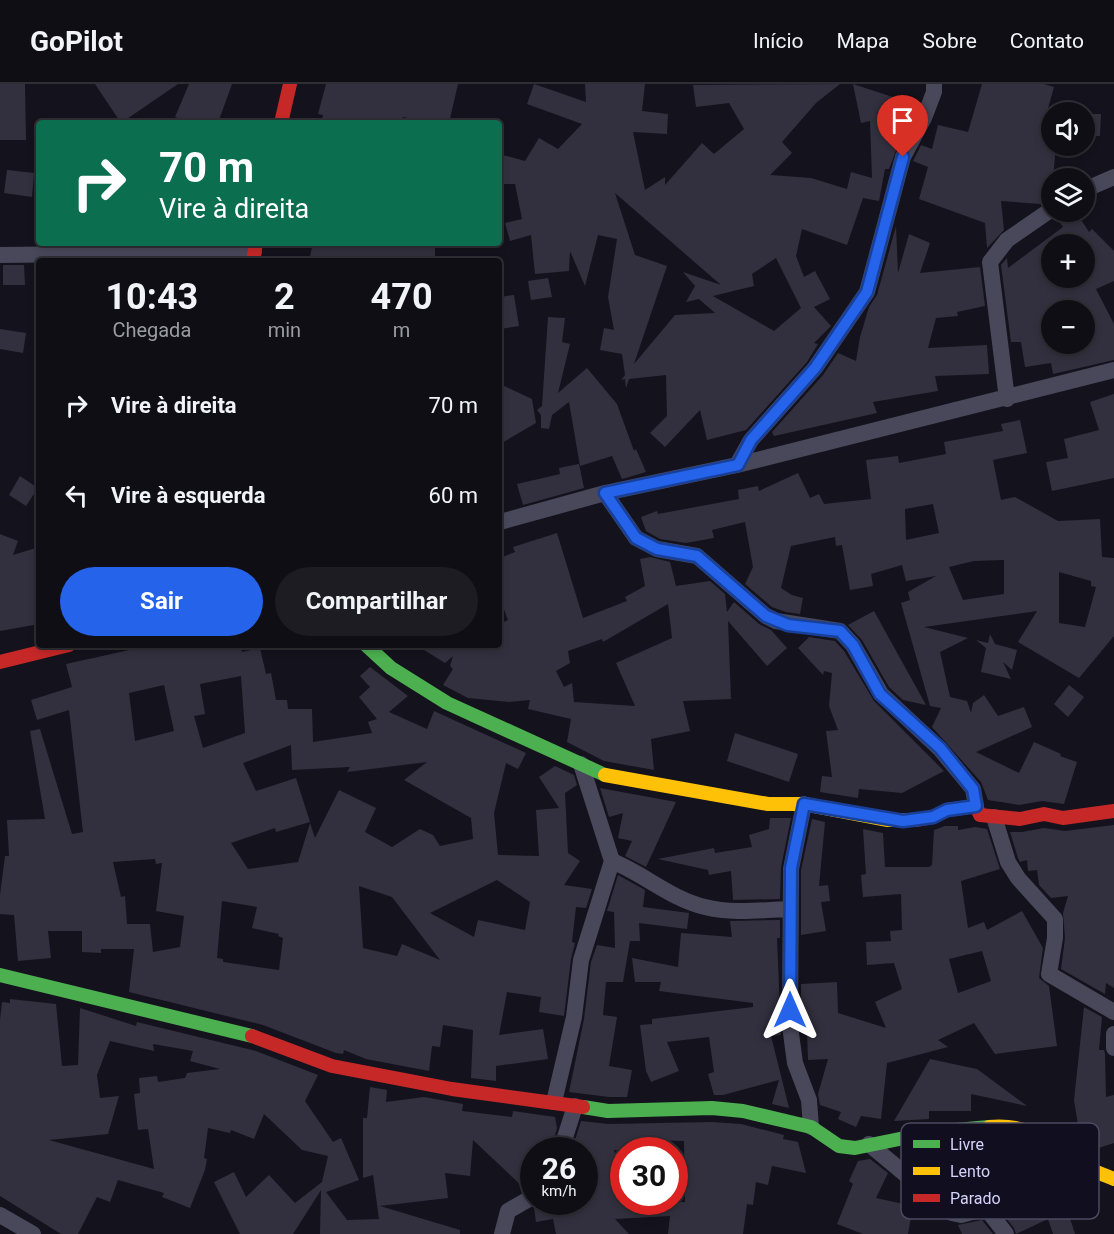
<!DOCTYPE html>
<html lang="pt">
<meta charset="utf-8">
<style>
:root{--surface:#0f0e15;--page:#1d1c22;--text:#f1f3f6;--muted:#9b9ca0;--line:#2f2e34;--accent:#2563eb}
body{margin:0;font-family:Roboto,sans-serif;background:var(--page);color:var(--text);height:100vh;display:flex;flex-direction:column;font-size:22px;white-space:nowrap}
*{box-sizing:border-box;margin:0}
p{font-size:20px;color:var(--muted)}
.icon{flex:none;width:33px;height:33px;fill:none;stroke:currentColor;stroke-width:2;stroke-linecap:round;stroke-linejoin:round}
.map{position:relative;flex:1;overflow:hidden}
.drawer{position:absolute;left:36px;top:174px;width:466px;height:390px;display:flex;flex-direction:column;background:var(--surface);border-radius:6px;box-shadow:0 3px 9px #0003,0 0 0 2px var(--line)}
.drawer>*{flex:none}
.hud{position:absolute;left:36px;top:36px;width:466px;height:126px;border-radius:6px;box-shadow:0 3px 9px #0003,0 0 0 2px var(--line);background:#0b6e4f;color:#fff;overflow:hidden}
.tools{position:absolute;left:1041px;top:18px;display:grid;gap:12px}
.tools a{display:grid;place-items:center;width:54px;height:54px;border-radius:50%;background:var(--surface);box-shadow:0 3px 9px #0003,0 0 0 2px var(--line);font-size:30px}
.speed{position:absolute;left:520px;top:1053px;display:flex;gap:12px;font-size:30px;font-weight:700;text-align:center}
.speed>*{display:grid;place-content:center;width:78px;height:78px;border-radius:50%;background:var(--surface);box-shadow:0 3px 9px #0003,0 0 0 2px var(--line);line-height:1}
.speed small{font-size:15px;font-weight:400}
.speed .limit{border:9px solid #d22;background:#fff;color:#111}
.pin{position:absolute;display:grid;place-items:center;width:51px;height:51px;color:#fff;margin:-62px -26px;border-radius:50% 50% 50% 0;rotate:-45deg;box-shadow:0 0 6px #0007}
.pin .icon{rotate:45deg}
.me{position:absolute;width:66px;margin:-33px;rotate:0deg;stroke-linejoin:round;filter:drop-shadow(0 0 4px #0008)}
.turn{display:flex;align-items:center;gap:21px;height:126px;padding:0 24px;font-size:27px}
.turn .icon{width:78px;height:78px;stroke-width:2.5}
.turn b{display:block;font-size:42px;line-height:51px}
.eta{display:flex;justify-content:space-evenly;align-items:center;height:102px;text-align:center}
.eta b{font-size:36px;font-weight:700;line-height:42px}
.action{display:flex;gap:12px;margin-top:auto;padding:12px 24px}
.action a{flex:1;height:69px;border-radius:36px;background:var(--accent);color:#fff;font-size:24px;font-weight:700;line-height:69px;text-align:center}
.action a+a{background:var(--page);color:var(--text)}
ul{padding:0;list-style:none}
li{display:flex;align-items:center;gap:18px;height:90px;padding:0 24px}
li div{flex:1}
li b{display:block;font-size:22px}
li em{font-style:normal}
header{display:flex;align-items:center;gap:36px;box-sizing:border-box;height:84px;padding:0 30px;background:var(--surface);border-bottom:2px solid var(--line)}
header strong{font-size:28px}
nav{display:flex;gap:33px;margin-inline-start:auto;font-size:21px}
.map>svg:first-child{display:block}
</style>
<header>
<strong>GoPilot</strong>
<nav><a>Início</a><a>Mapa</a><a>Sobre</a><a>Contato</a></nav>
</header>
<div class="map">
<svg width="1114" height="1150" viewBox="0 0 1114 1150">
<rect width="100%" height="100%" fill="#14121c"/>
<path fill="#32303e" fill-rule="evenodd" d="M0,0h25l1,56h-26z
M95,0h83l-57,39z
M189,0h43l-14,39h-28l-15,-6z
M326,0h132l-9,39h-20l-26,-6 -1,6h-81l2,-8 -5,-1z
M534,0l52,18 -1,-18h60l-3,27 26,3 -1,20 -34,-2 12,58 20,-13v8l37,-42 12,11 30,-25 -15,-26 -33,4 -3,-22 147,-1 -24,19 -34,39 10,11 -22,22 41,3 36,11 4,-17 21,6 -2,-57 -9,2 -8,-39 61,20 -25,65h-4l-6,32 -16,-3 -16,47 -45,-16 -6,27 8,21 11,-6 15,28 -16,8 17,19 -17,17 4,1 -11,18 -61,68 -39,10 -7,-30 -35,37 -15,-14 17,-17 -1,-41 -37,4 -3,9 -1,-9 -4,1 4,-5 -3,-21 -22,-4 4,-22 10,2 -6,-33 9,-58 -19,-4 -13,51 -15,-35 -1,20 -34,3 -4,-39 -21,6 -5,-18 17,-4 -7,-35h-15l3,-29 22,6 14,-23 19,11 24,-25 -55,-20zM615,109l106,92 -38,-13 12,14 -9,16 13,-3 16,14 -40,2 -41,49 33,-98 -32,-11zM776,174l25,50 -27,23 -61,-35 41,-10 -2,-12z
M982,0h62l10,3 -9,32 7,2v25h4l-5,53 -10,5 -40,-3 3,29 -17,18 -2,-25 -66,-24 9,-32 -15,-6 8,-16 11,4 6,-24 30,7z
M1084,30h17l-1,22h-16z
M7,86l27,3 -2,24 -28,-4z
M1062,128h14l13,20 3,-3 22,22v30l-18,8 18,35v36l-61,14 -2,-11 -26,4 -4,-25h-10l-10,-77 6,-7 1,10 55,-41 -6,-9zM1052,160h32v34h-14l-18,5zM1052,226h32l10,30 -10,4 -32,3z
M896,142l2,47 11,-39 21,9 -10,30 60,-6 5,39 -28,6 1,4 -22,2 -8,30 59,-3 2,29 -54,2 3,15 -65,11 4,11 -103,23 -2,-4 51,-57 15,-22 18,8 4,-24 9,-30 8,-12z
M313,159h64v2l58,2v14h-126z
M3,181h21l1,20h-22z
M548,194l4,19 -21,3 -3,-19z
M514,211l5,31 -19,3v-32z
M548,233l17,1 -3,24 8,2 -12,49 29,-25 30,36 17,47 2,-2 10,23 -24,7 -10,-23 -32,10 -11,-64 -17,13 -3,14 -8,-1v-13l-4,-5 5,-4z
M0,245l26,4 -3,20 -23,-4z
M500,300l32,15 4,24 -36,21z
M1114,310v84l-62,13 -6,-29 22,-4 -4,-19 35,-9 -9,-28z
M1020,336l7,33 -34,7 8,40 14,-3 43,24 42,-2 2,38 12,1v78l-35,42 -61,-36 19,-31 -113,16 44,11 -28,14 10,45 17,4 4,12 2,-10 11,-8 14,21 26,-9 8,20 -56,25 43,21 15,-31 27,12 -1,2 17,6 -13,42 -22,-3 -23,4 -31,-5 -7,-18 -49,-55 9,-19 -11,-2 -29,-103 9,-3 -2,-8 28,-16 -30,5 -4,-16 -31,9 2,12 -23,4 -8,-45 -6,1 -1,-9 -44,9 -10,42 11,7 11,3 -3,16 -14,-2 -14,-5 -27,-23 8,-17 -8,-45 -33,8 2,8 -28,5 -26,-4 -14,-8 -5,-14 16,-6 1,3 81,-15 -1,-9 20,-4 1,5 39,-18 12,25 9,-4 5,10 47,-5 -5,-39 32,-4 1,7 47,-9 -2,-12 59,-11 -2,-7zM933,420l6,29 -33,7 -1,-31zM1004,476v34l-41,6 -14,-33 25,-6zM1059,488l32,9v5l5,1 -11,40 -26,-4z
M579,380l5,24 -61,17 -6,-21 43,-10 -1,-6z
M20,392l18,12 -12,18 -17,-11z
M557,449l26,85 44,-17 -2,-4 20,-11 -5,-27 10,-2 20,5 6,24 34,-5 15,13 2,18 7,-10 25,22 12,6 16,18 -20,18 -39,-45 3,78 -48,2 7,30 -39,8 3,31 -50,-9 -37,-19 4,-23 -43,-10 2,-9 -21,2 -41,-4 -25,-13 10,-16 -3,-3 3,-10 -8,7 -29,-18h84v-21l8,-4 -8,-21v-41l15,-6 -2,-5zM668,520l4,34 -56,25 19,43 -61,-4 -2,-19 -8,4 -8,-16 14,-8 -2,-12 34,-12 1,3z
M0,450l18,7 -5,14 26,-8v77l-39,7z
M874,527l52,94 -23,-5 -14,-13 -27,-47 -14,-15z
M990,550l5,10 22,6 -5,20 -9,-8 8,17 -30,-7 5,-24 -10,-8 12,3z
M809,553l26,4 9,10 30,50 70,70 -42,22 -43,-4 -1,9 -38,-6 2,-16 10,1 -6,-46 12,-1 -9,-24 3,-33 -8,-2 -1,4 -25,-27z
M152,561l3,4 15,-4h70l2,7 18,-4 6,26 5,-1 5,27h11l1,9h24l1,33 59,-9 -4,-11 9,-3 -18,-22 11,-10 -10,-11 10,-9 38,29 -19,16 38,17 7,-18 92,42 -8,16 -12,-6 -12,50 4,42 41,1 -3,-46 23,-2 -20,-31 16,-11 19,9 3,10 -12,8 3,60 12,8 -16,24 28,4 -6,19 -10,-1 -4,35 3,1 -4,16 -7,57 -25,-4 2,-15 -34,-5 -8,43 44,-6 5,30 -52,7v15l-25,-3 2,-48 -30,-5 -3,22 -8,-1 -3,25 -63,-12 -22,-9 -1,4 -7,-1 -73,-28 -134,-33 5,-43h-33v4l-19,-1v-21h-34l3,27 -33,3 -4,-46 -14,-1v-19l5,-39h4l-2,-36 38,-1 -15,-88 10,-2 32,105 11,-2 -14,-122 -32,10 -6,-20 41,-13 -6,-23zM241,592l4,57 -42,15 -9,-32 11,-2 -5,-30zM164,601l10,46 -39,10 -6,-48zM291,661l1,25 58,-3 -3,5 80,-10 -23,18 67,38 2,21 -33,7 -7,-11 -13,-6 -28,18 -27,-15 11,-24 -37,-18 -24,48 -5,-15 -12,39 -50,7 -17,-26 44,-15 1,4 34,-10 -14,-44 -40,13 -13,-28zM155,775l1,5 6,-1 -6,48 28,5 -4,31 -27,5 -3,-28h-23l-2,-28 -4,1 -8,-35zM497,796l33,22 -5,28 -47,-10 -4,17 -44,-24zM359,802l33,11 48,63 -38,-16 -5,12 -34,-8zM222,817l35,6 -5,21 27,6 -1,2 5,2 -4,32 -56,-8v-3l-6,-1z
M1069,601l15,12 -16,20 -14,-13z
M735,649l63,21 -9,28 -62,-21z
M600,704l76,14 -30,65 -21,-11 7,-15 -14,-3 5,-25 -14,4z
M770,734h21l-10,49 -1,32 -47,1 -2,-29 -22,4 -1,-5 -50,-11 56,-11 1,5 37,-6 -3,-12 20,-6z
M812,735l13,3 -6,64 9,-1 2,16 -9,1 5,29 -25,4v-65z
M1114,741v163l-8,-5 -1,11 -44,-25 4,-31 -2,-25 5,-17 -17,2 -12,-13 -2,-15 -9,1 -1,-11 -7,2 -2,-4 -8,-26h12l22,-4 21,3z
M945,742h13v4l17,-3 12,2 13,40 -39,12 7,47 16,-6 3,8 35,-19 21,37 -4,30 10,8 8,60 -62,8 -21,-31 -36,17 10,7 -61,16 -6,56 -20,-3 -5,11 -18,-8 3,-7 -21,-7 -2,-11 10,-35 -20,1 -1,-28 -5,1 -1,-8v-41l36,-2 1,31 48,15 -11,-26 27,-13 -8,-26 -27,2 -1,-23 25,-1 -1,-10 12,-1 -1,-36 -38,3 -2,-22 5,-1 -3,-45 20,4 2,34h44l3,-2 2,-35zM982,867l9,30 -33,12 -9,-34z
M618,791l27,15 -2,17 46,6 -2,16 -48,-6 1,18h-10l-7,41h-17l-3,33 14,2 -8,49 23,4 -5,27h-18l-40,-5 15,-73 7,-57 6,-17 18,3 -1,-36 -7,-1z
M780,836v18h-3l4,97 -10,1 18,72 -17,-4 7,-24 -56,15h-9l-6,-21 6,-2 -5,-35 -42,5 12,29 -28,11 -5,-11 -6,-46 12,-1v-5l101,-12v-4l-94,-12 2,-9h-26l-3,-24 46,9 3,-34 51,4 -2,-16z
M10,915l46,5 6,62 16,-1 2,-57 56,18 1,-4 119,29 62,24 -13,26 28,41 8,-4 18,42 -33,12 21,28 32,-1 -6,-44 -10,3v-60h4l3,-31 17,3 -1,12 38,-5 39,7 -1,7 50,6 1,-6 42,6 2,11 -6,22h-17v36l-9,3 -52,-49 -3,36 -25,-3 3,25 -68,8 80,24v4h-140l1,-44 -28,44h-53l-26,-52 20,-10 12,25 23,-22 26,28 27,-21 6,-26 -26,-6 -38,-36 -10,25 -23,-9 -1,3 -22,-5 -4,30 3,1 -2,11 -15,38 -28,-11 2,-4 -46,-13 -8,22 -13,-5 -19,37h-17l-61,-38v-176l2,-18 8,1zM110,957l44,10 -1,-7 40,7 -3,10 30,8 -33,4 -2,5 -27,4 -1,-6 -18,2 1,15 -6,1 4,36 10,-1 6,40 -105,-29 59,-6 11,-38 -19,2 -3,-23z
M1084,923l18,10 -3,33h5l1,4 1,43 8,-2v48l-28,9 -6,-15 -6,-37z
M930,975l47,10 50,37 -56,-12v17h-42v8l-35,2z
M581,1037l27,3 104,-2 29,2 43,11 -1,4 15,3 8,31 -34,-7 -4,19 -12,-3 -3,23 -6,-1 -4,30h-75l2,-18 -55,3 14,15h-73l-3,-15 -17,3 -2,-14 9,-6h42v-52h-13zM645,1056l39,1 1,61h-61l-10,-52 31,-1z
M940,1067l17,21 21,-19 17,22 18,-17 16,17 15,-21 19,14 -6,9 18,57h-22l-5,-15 -32,15 -2,-6 -24,-30 -33,5 -43,-38 20,4z
M870,1075l18,14 -12,25 37,8 -5,28h-45l-26,-10 16,-40 -4,-3 9,-20z
M982,1136l11,14h-31l-4,-9z"/>
<g fill="none" stroke-linecap="round" stroke-linejoin="round">
<path stroke="#49485b" stroke-width="16" d="M1084,106l30,-13
M0,171l254,-3
M1007,315l-17,-137 17,-22 45,-31
M737,381l14,-25 64,-72 52,-76 36,-135 21,-39 10,-26v-8
M605,409l31,45 21,11 40,7 69,60 10,5 64,10 13,14 28,49 59,55 33,40 3,17
M500,438l105,-29 132,-28 377,-95
M581,680l31,97c32,13 59,38 93,46 27,7 57,3 84,2
M804,720l-13,65 -1,157 5,37 14,37 2,27
M994,733l14,45 10,16 37,41v19l-6,36 65,38
M1114,950v14
M554,1018l20,-85 7,-57 31,-99
M869,1060l83,69 9,2 25,-7 20,26
M561,1066l14,-44
M0,1131l33,19
M502,1150l6,-23 26,-15"/>
<path stroke="#4caf50" stroke-width="14" d="M366,561l25,23 56,35 158,72
M0,891l252,61
M583,1023l25,4 104,-3 31,3 68,16 28,19 16,2 79,-16 55,-5"/>
<path stroke="#ffc107" stroke-width="14" d="M605,691l163,29h36l84,16h27
M989,1043c48,-4 58,19 94,39 10,5 21,9 31,13"/>
<path stroke="#c62828" stroke-width="14" d="M281,39l9,-39
M253,177l3,-18
M0,578l69,-17
M915,736l18,-3 14,-7 29,-4 4,9 40,4 24,-5 19,4 51,-7
M252,952l80,30 120,23 131,18"/>
</g>
<g fill="none" stroke-linecap="round" stroke-linejoin="round">
<defs>
<path id="route" d="M790,926l1,-142 13,-64 99,17 30,-4 14,-7 29,-4 -3,-17 -33,-41 -60,-54 -27,-49 -13,-14 -52,-6 -22,-9 -69,-60 -40,-7 -21,-11 -31,-45 133,-28 13,-25 64,-72 52,-76 36,-135"/>
</defs>
<use href="#route" stroke="#184099" stroke-width="15"/>
<use href="#route" stroke="#2563eb" stroke-width="10"/>
</g>
<rect x="901" y="1039" width="198" height="96" rx="9" fill="#110f1f" stroke="#4c4961" stroke-width="1.5"/>
<rect x="913" y="1056" width="27" height="8" fill="#4caf50"/>
<rect x="913" y="1083" width="27" height="8" fill="#ffc107"/>
<rect x="913" y="1110" width="27" height="8" fill="#c62828"/>
<g font-size="16" fill="#d6d1fb">
<text x="950" y="1066">Livre</text>
<text x="950" y="1093">Lento</text>
<text x="950" y="1120">Parado</text>
</g>
</svg>
<div class="tools">
<a><svg class="icon" aria-label="sound" viewBox="0 0 24 24"><path d="M4 9h4l5-4v14l-5-4H4zM17 9q2 3 0 6"/></svg></a>
<a><svg class="icon" aria-label="layers" viewBox="0 0 24 24"><path d="M12 4l9 5-9 5-9-5zM3 14l9 5 9-5"/></svg></a>
<a>+</a>
<a>−</a>
</div>
<div class="speed"><div>26<small>km/h</small></div><div class="limit">30</div></div>
<div class="pin" style="left:903px;top:73px;background:#d93025"><svg class="icon" aria-label="arrive" viewBox="0 0 24 24"><path d="M6 21V4h12l-3 4 3 4H6"/></svg></div>
<svg class="me" style="left:790px;top:926px" viewBox="-20 -20 40 40"><path d="M0-17L14 15 0 8-14 15z" fill="#2563eb" stroke="#fff" stroke-width="4"/></svg>
<div class="hud">
<div class="turn"><svg class="icon" aria-label="right" viewBox="0 0 24 24"><path d="M7 20v-9h11M14 6l5 5-5 5"/></svg><div><b>70 m</b>Vire à direita</div></div>
</div>
<section class="drawer">
<div class="eta">
<div><b>10:43</b><p>Chegada</p></div>
<div><b>2</b><p>min</p></div>
<div><b>470</b><p>m</p></div>
</div>
<ul>
<li><svg class="icon" aria-label="right" viewBox="0 0 24 24"><path d="M7 20v-9h11M14 6l5 5-5 5"/></svg><div><b>Vire à direita</b></div><em>70 m</em></li>
<li><svg class="icon" aria-label="left" viewBox="0 0 24 24"><path d="M17 20v-9H6M10 6l-5 5 5 5"/></svg><div><b>Vire à esquerda</b></div><em>60 m</em></li>
</ul>
<div class="action"><a>Sair</a><a>Compartilhar</a></div>
</section>
</div>
